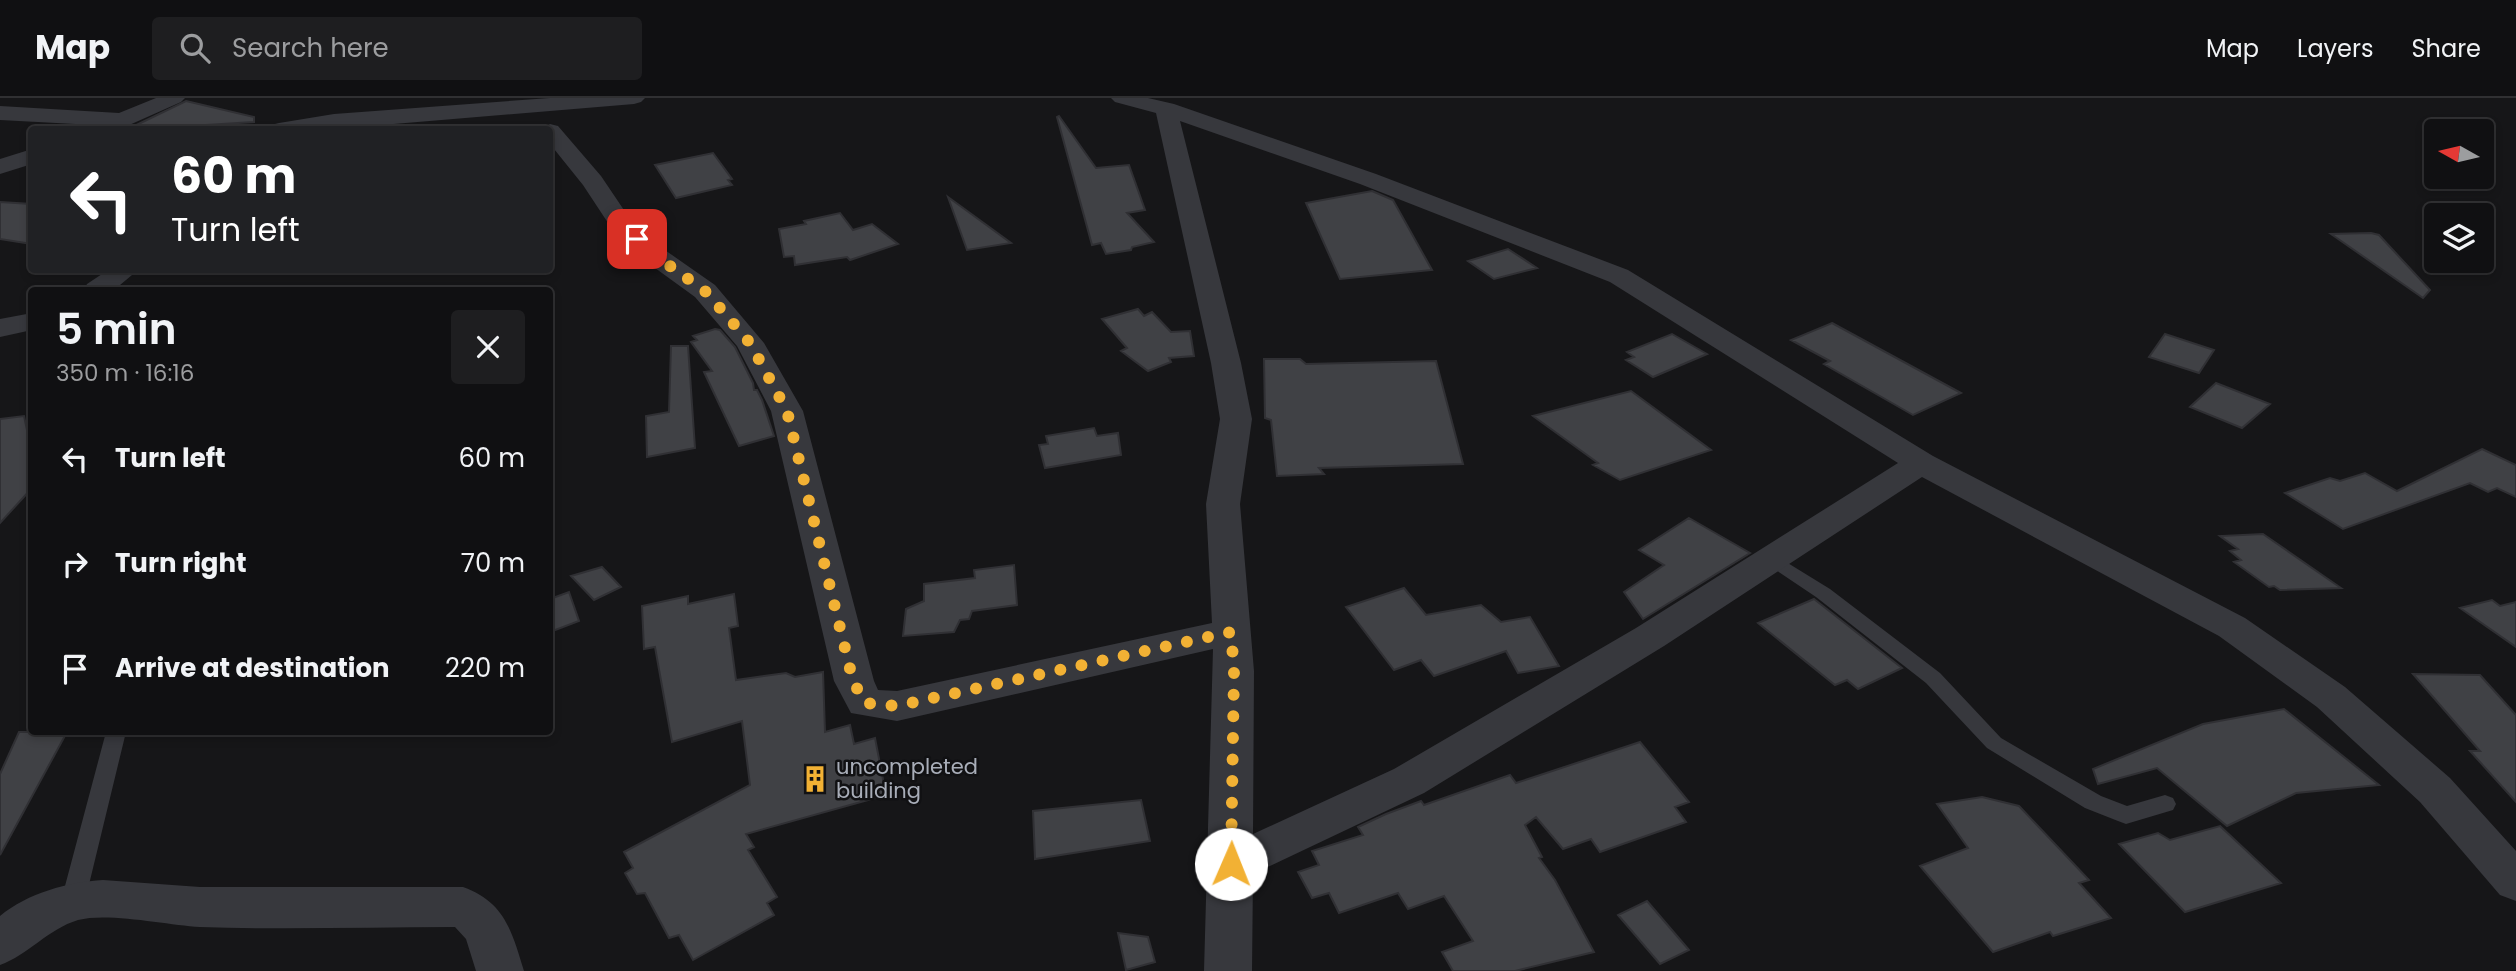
<!DOCTYPE html>
<meta charset="utf-8">
<style>
:root{--surface:#101012;--page:#1e1e20;--text:#f1f3f6;--muted:#9c9d9f;--line:#303032}
body{margin:0;font-family:Poppins,sans-serif;background:var(--page);color:var(--text);height:100vh;display:flex;flex-direction:column;font-size:26px;white-space:nowrap}
*{box-sizing:border-box;margin:0}
p{font-size:23px;color:var(--muted)}
.icon{flex:none;width:38px;height:38px;fill:none;stroke:currentColor;stroke-width:2;stroke-linecap:round;stroke-linejoin:round}
.map{position:relative;flex:1;overflow:hidden}
.details{position:absolute;left:28px;top:189px;width:525px;height:448px;display:flex;flex-direction:column;background:var(--surface);border-radius:7px;box-shadow:0 4px 10px #0003,0 0 0 2px var(--line)}
.details>*{flex:none}
.guide{position:absolute;left:28px;top:28px;width:525px;height:147px;border-radius:7px;box-shadow:0 4px 10px #0003,0 0 0 2px var(--line);background:#202124;color:#fff;overflow:hidden}
.needle{width:46px;rotate:278deg}
.controls{position:absolute;left:2424px;top:21px;display:grid;gap:14px}
.controls a{display:grid;place-items:center;width:70px;height:70px;border-radius:7px;background:var(--surface);box-shadow:0 4px 10px #0003,0 0 0 2px var(--line);font-size:35px}
.pin{position:absolute;display:grid;place-items:center;width:60px;height:60px;color:#fff;margin:-30px;border-radius:14px;box-shadow:0 4px 10px #0006}
.me{position:absolute;width:77px;margin:-38px;rotate:1deg;stroke-linejoin:round;filter:drop-shadow(0 0 5px #0008)}
.turn{display:flex;align-items:center;gap:24px;height:147px;padding:0 28px;font-size:32px}
.turn .icon{width:91px;height:91px;stroke-width:2.5}
.turn b{display:block;font-size:49px;line-height:60px}
.round{display:grid;place-items:center;flex:none;width:74px;height:74px;border-radius:7px;background:var(--page)}
.head{display:flex;align-items:center;justify-content:space-between;height:119px;padding:0 28px}
h1{font-size:42px;font-weight:600;line-height:52px}
ul{padding:0;list-style:none}
li{display:flex;align-items:center;gap:21px;height:105px;padding:0 28px}
li div{flex:1}
li b{display:block;font-size:26px}
li em{font-style:normal}
header{display:flex;align-items:center;gap:42px;box-sizing:border-box;height:98px;padding:0 35px;background:var(--surface);border-bottom:2px solid var(--line)}
header strong{font-size:33px}
nav{display:flex;gap:38px;margin-inline-start:auto;font-size:24px}
.search{width:490px;height:63px;background:var(--page);display:flex;align-items:center;gap:18px;box-sizing:border-box;padding:0 24px;border-radius:7px;color:var(--muted);font-size:26px}
.map>svg:first-child{display:block}
</style>
<header>
<strong>Map</strong>
<div class="search"><svg class="icon" aria-label="search" viewBox="0 0 24 24"><circle cx="10" cy="10" r="6"/><path d="M15 15l6 6"/></svg>Search here</div>
<nav><a>Map</a><a>Layers</a><a>Share</a></nav>
</header>
<div class="map">
<svg width="2516" height="873" viewBox="0 0 2516 873">
<rect width="100%" height="100%" fill="#161618"/>
<path fill="#404145" stroke="#303034" stroke-width="2" d="M186,3l68,16v5l-128,8z
M1059,18l37,52 33,-3 16,45 -18,3 27,29 -22,5 -1,3 -25,4 -5,-11 -9,2 -35,-128z
M713,55l19,26 -4,1 4,5 -56,13 -21,-33z
M1372,93l21,9 39,70 -92,9 -34,-76z
M948,99l63,46 -44,7z
M0,104l32,2v40l-32,-5z
M840,115l13,17 19,-6 26,20 -48,16 -3,-3 -52,8 -1,-9 -10,1 -5,-28 27,-5 -2,-3z
M2371,135l8,2 51,55 -7,8 -92,-64z
M1508,151l29,19 -43,11 -26,-18z
M1138,211l6,7 8,-4 19,20 19,-1 4,25 -25,2 2,4 -23,9 -27,-20 6,-3 -25,-29z
M1832,225l129,70 -48,22 -89,-51 6,-3 -39,-21z
M715,231l5,1 15,17 18,36 1,7h3l5,10 12,36 -35,10 -35,-74 8,-1 -21,-29 6,-2 -4,-4z
M1672,236l35,20 -54,23 -27,-17 8,-3 -7,-5z
M2165,236l49,16 -15,23 -50,-16z
M671,248h17l7,102 -48,9 -1,-41 23,-4z
M1264,261h36l6,5 130,-3 27,103 -144,4 5,6 -47,2 -6,-56 -6,-2z
M2216,285l54,21 -28,24 -52,-21z
M1631,293l80,59 -91,30 -27,-15 5,-2 -65,-47z
M24,318l8,37v35l-32,35v-104z
M1094,330l3,8 21,-3 3,22 -76,13 -6,-23 9,-1 -2,-8z
M2482,351l34,16v32l-19,-9 -9,4 -18,-9 -127,46 -58,-36 45,-15 10,3 25,-8 32,18z
M1689,420l61,35 -107,66 -19,-27 40,-27 -25,-15z
M2263,436l78,54 -61,2 -6,-4 -5,1 -35,-25 7,-2 -11,-9 8,-2 -18,-13z
M1014,467l3,40 -45,6 -3,8 -9,1 -6,12 -51,4 3,-27 18,-8v-17l51,-6 -1,-8z
M602,469l19,20 -27,13 -23,-24z
M1404,490l22,27 55,-10 20,17 29,-5 29,49 -41,7 -12,-22 -72,25 -13,-16 -27,10 -48,-63z
M569,494l10,29 -29,11v-33z
M734,496l4,32 -9,2 7,52 50,-7 9,4 28,-5 2,60 25,-7 4,19 21,-6 11,57 -140,39 8,13 -6,3 29,47 -10,6 7,12 -81,45 -14,-25 -10,3 -24,-45 -8,1 -12,-21 8,-5 -9,-16 126,-67 -8,-64 -70,21 -17,-95 -11,2 -2,-43 46,-10v8z
M1814,501l88,69 -44,21 -11,-9 -12,5 -77,-62z
M2492,502l8,6 16,-4v45l-56,-39z
M2413,576l67,1 36,40v87l-46,-51h10z
M2284,611l95,76 -83,8 -69,33 -70,-58 -59,16 -5,-15 110,-45z
M19,634h48l-67,123v-81z
M1640,644l49,60 -14,5 11,15 -86,30 -9,-13 -28,10 -27,-32 -11,8 17,32 -3,1 16,22 39,72 -79,19h-62l-11,-19 31,-11 -29,-45 -36,13 -10,-16 -59,20 -10,-20 -17,5 -14,-26 21,-7 -7,-14 51,-16 -5,-8 28,-13 35,-13 3,4 86,-30 6,8z
M1982,699l37,9 70,74 -10,3 32,35 -58,18 -3,-4 -57,20 -73,-86 48,-18 -31,-44z
M1141,702l9,41 -115,18 -2,-48z
M2220,728l61,57 -96,29 -66,-68 39,-11 12,7z
M1647,803l42,49 -29,14 -42,-49z
M1118,835l30,4 7,25 -29,8z"/>
<g fill="none" stroke-linecap="round" stroke-linejoin="round">
<path fill="#37383d" fill-rule="evenodd" d="M1770,454l60,37 110,84 61,65 100,58 26,10 38,-11 8,3 3,6 -3,6 -47,14 -8,-3 -33,-13 -98,-60 -61,-65 -110,-86 -52,-35 -3,-4z
M106,634h20l-41,169 -4,7 -8,3 -8,-3 -4,-7z"/>
<path fill="#37383d" fill-rule="evenodd" d="M156,0h29l-4,4 -63,28h-25l1,-5 -94,-5v-14l119,7z
M550,0h95l-4,4 -7,2 -312,26h-54l3,-5 8,-2 55,-9z
M1111,0h37l26,6 202,70 252,96 305,186 312,162 100,69 105,91 66,73v50l-16,-6 -80,-93 -103,-95 -98,-71 -297,-159 -258,169 -240,147 -171,81 -1,97h-48l9,-322 -316,72 -46,-8 -17,-32 -63,-270 -34,-65 -42,-49 -51,-37 -32,-31 -29,-44 -33,-41v-14h-10l10,-6 8,2 43,50 29,43 32,29 53,37 49,58 39,68 71,270 4,9 19,1 315,-68 -6,-119 14,-85 -9,-56 -55,-250 -41,-11zM1180,23l180,63 250,98 288,181 -262,165 -242,141 -141,65 1,-163 -14,-167 12,-85 -11,-56z
M32,51v15l-32,10v-15z
M108,172h30l-24,20h-30l3,-6z
M32,215v17l-32,7v-18z
M103,782l97,7h263c42,15 49,45 61,84h-48l-10,-32 -11,-12c-85,0 -171,3 -255,0 -33,-2 -92,-15 -122,-7 -30,9 -50,35 -78,45v-49c28,-23 68,-34 103,-36z"/>
</g>
<g fill="none" stroke-linecap="round" stroke-linejoin="round">
<path stroke="#f2b134" stroke-width="12" stroke-dasharray="0 21.6" d="M637,141l16,15 52,37 15,17 30,35 37,68 66,270 12,22 32,3 334,-74 3,39 -3,193"/>
</g>
<defs>
<symbol id="building-bare" viewBox="-9 -9 18 18"><path d="M-4-6H4V6H1V3H-1V6H-4ZM-2.5-4.3h1.7v1.8h-1.7ZM.8-4.3h1.7v1.8H.8ZM-2.5-1h1.7V.8h-1.7ZM.8-1h1.7V.8H.8Z" fill="#f2b134" stroke="#111113" stroke-width="2.5" paint-order="stroke"/></symbol>
</defs>
<g fill-rule="evenodd">
<use href="#building-bare" x="796" y="662" width="38" height="38"/>
</g>
<g text-anchor="middle" stroke-width="5" stroke-linejoin="round" paint-order="stroke">
<g font-size="21" fill="#a8adb8" stroke="#111113" text-anchor="start">
<text x="836" y="676">uncompleted<tspan x="836" dy="24">building</tspan></text>
</g>
</g>
</svg>
<div class="controls">
<a><svg class="needle" viewBox="-14 -14 28 28"><path d="M0-13l5 13h-10z" fill="#e53935"/><path d="M0 13l5-13h-10z" fill="#9c9d9f"/></svg></a>
<a><svg class="icon" aria-label="layers" viewBox="0 0 24 24"><path d="M12 4l9 5-9 5-9-5zM3 14l9 5 9-5"/></svg></a>
</div>
<div class="pin" style="left:637px;top:141px;background:#d93025"><svg class="icon" aria-label="arrive" viewBox="0 0 24 24"><path d="M6 21V4h12l-3 4 3 4H6"/></svg></div>
<svg class="me" style="left:1231px;top:766px" viewBox="-20 -20 40 40"><circle r="19" fill="#fff"/><path d="M0-13L10 11 0 6-10 11z" fill="#f2b134"/></svg>
<div class="guide">
<div class="turn"><svg class="icon" aria-label="left" viewBox="0 0 24 24"><path d="M17 20v-9H6M10 6l-5 5 5 5"/></svg><div><b>60 m</b>Turn left</div></div>
</div>
<section class="details">
<div class="head"><div><h1>5 min</h1><p>350 m · 16:16</p></div><a class="round"><svg class="icon" aria-label="close" viewBox="0 0 24 24"><path d="M6 6l12 12M18 6L6 18"/></svg></a></div>
<ul>
<li><svg class="icon" aria-label="left" viewBox="0 0 24 24"><path d="M17 20v-9H6M10 6l-5 5 5 5"/></svg><div><b>Turn left</b></div><em>60 m</em></li>
<li><svg class="icon" aria-label="right" viewBox="0 0 24 24"><path d="M7 20v-9h11M14 6l5 5-5 5"/></svg><div><b>Turn right</b></div><em>70 m</em></li>
<li><svg class="icon" aria-label="arrive" viewBox="0 0 24 24"><path d="M6 21V4h12l-3 4 3 4H6"/></svg><div><b>Arrive at destination</b></div><em>220 m</em></li>
</ul>
</section>
</div>
